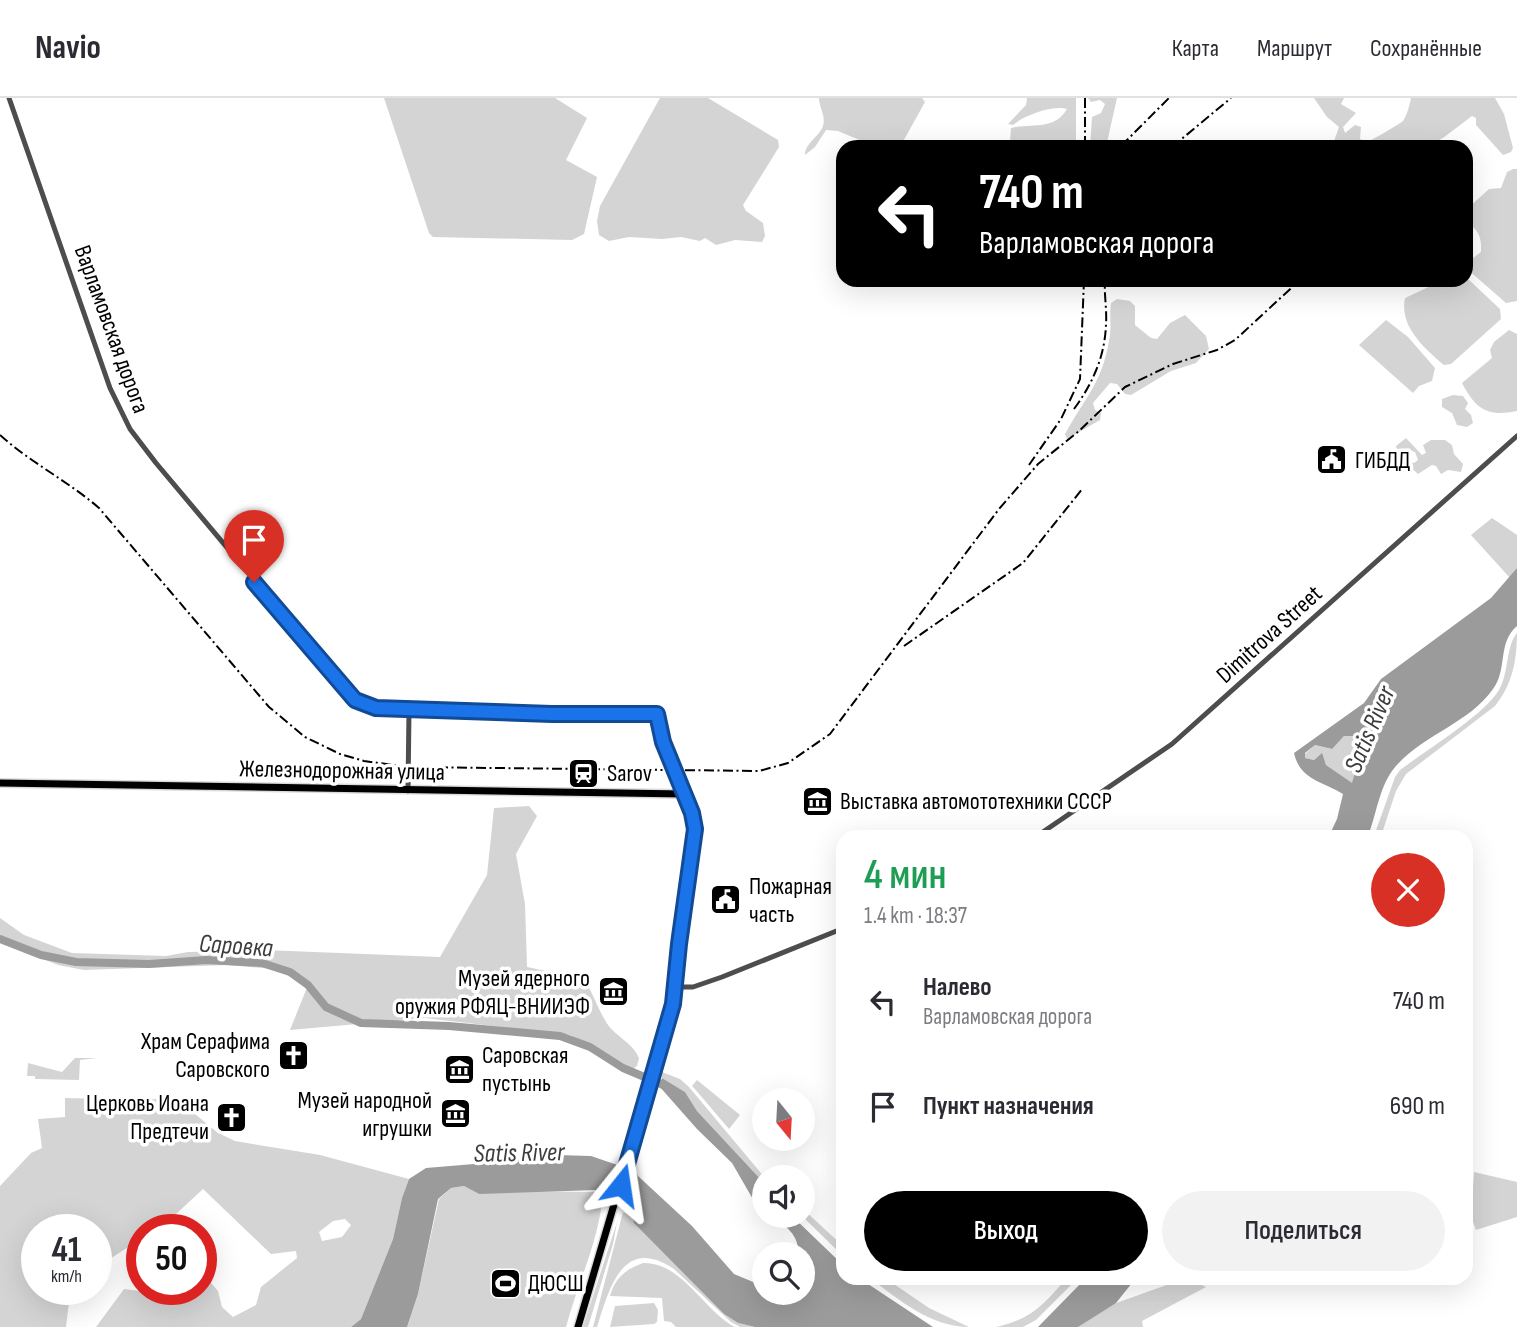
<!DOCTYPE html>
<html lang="ru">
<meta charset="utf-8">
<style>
:root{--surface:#fff;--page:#f2f2f3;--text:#2b2b33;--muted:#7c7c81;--line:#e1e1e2;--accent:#000}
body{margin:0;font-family:"Sofia Sans Condensed",sans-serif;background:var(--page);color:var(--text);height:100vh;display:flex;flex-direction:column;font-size:26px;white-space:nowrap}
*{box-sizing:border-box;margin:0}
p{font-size:23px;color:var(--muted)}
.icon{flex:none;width:38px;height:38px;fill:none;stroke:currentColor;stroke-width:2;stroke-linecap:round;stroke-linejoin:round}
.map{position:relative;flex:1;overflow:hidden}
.drawer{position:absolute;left:836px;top:732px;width:637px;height:455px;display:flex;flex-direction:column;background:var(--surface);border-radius:21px;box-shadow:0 7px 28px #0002}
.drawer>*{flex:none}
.guide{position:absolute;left:836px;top:42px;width:637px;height:147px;border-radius:21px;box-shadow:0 7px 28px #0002;background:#000;color:#fff;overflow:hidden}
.needle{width:46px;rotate:162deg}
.buttons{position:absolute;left:752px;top:990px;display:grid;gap:14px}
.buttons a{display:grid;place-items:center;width:63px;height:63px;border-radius:50%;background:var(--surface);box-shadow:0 7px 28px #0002;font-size:35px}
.speed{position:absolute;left:21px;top:1116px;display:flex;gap:14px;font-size:35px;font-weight:700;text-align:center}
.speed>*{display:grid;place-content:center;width:91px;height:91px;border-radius:50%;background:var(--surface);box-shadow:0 7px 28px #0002;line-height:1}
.speed small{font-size:18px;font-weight:400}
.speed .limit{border:10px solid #d22;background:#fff;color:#111}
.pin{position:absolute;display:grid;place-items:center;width:60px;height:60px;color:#fff;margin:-72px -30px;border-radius:50% 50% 50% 0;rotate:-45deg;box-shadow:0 0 7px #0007}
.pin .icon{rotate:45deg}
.me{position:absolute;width:77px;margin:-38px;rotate:15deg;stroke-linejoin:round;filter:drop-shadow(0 0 5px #0008)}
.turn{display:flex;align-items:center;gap:24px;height:147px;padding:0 28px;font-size:32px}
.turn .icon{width:91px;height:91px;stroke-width:2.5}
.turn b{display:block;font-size:49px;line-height:60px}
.round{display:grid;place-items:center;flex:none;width:74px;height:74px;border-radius:37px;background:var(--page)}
.head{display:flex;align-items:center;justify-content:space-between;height:119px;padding:0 28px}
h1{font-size:42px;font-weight:600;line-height:52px;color:#1e9e55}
.cta{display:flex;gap:14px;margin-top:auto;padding:14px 28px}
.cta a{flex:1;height:80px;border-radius:42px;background:var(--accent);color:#fff;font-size:28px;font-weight:600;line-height:80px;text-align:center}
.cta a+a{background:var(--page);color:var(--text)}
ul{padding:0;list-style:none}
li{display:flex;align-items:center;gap:21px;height:105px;padding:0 28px}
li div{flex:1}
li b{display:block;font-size:26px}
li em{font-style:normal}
header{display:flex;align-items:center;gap:42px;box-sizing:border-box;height:98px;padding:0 35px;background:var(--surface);border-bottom:2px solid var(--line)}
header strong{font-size:33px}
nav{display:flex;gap:38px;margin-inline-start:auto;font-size:24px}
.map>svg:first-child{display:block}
</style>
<header>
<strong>Navio</strong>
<nav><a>Карта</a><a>Маршрут</a><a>Сохранённые</a></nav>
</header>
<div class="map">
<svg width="1517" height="1229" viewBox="0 0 1517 1229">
<rect width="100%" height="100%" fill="#fff"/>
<path fill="#d4d4d4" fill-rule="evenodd" d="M384,0h171l32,20 -21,42 31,17 -13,57 -12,6 -139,-3 -4,-4z
M660,0h48l70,42 1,7 -36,58 3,6 17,12 2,13 -3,6 -27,-2 -19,5 -11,-7 -5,3 -19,-4 -19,2 -33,-2 -20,4 -10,-6 -2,-14 3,-15z
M819,0h103l3,4 -25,45h-24l-38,-16 -12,-1 -11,17 -10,8c0,-12 14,-18 18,-29 3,-11 -4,-18 -4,-28z
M1027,0h49v49h-57l-9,-6 1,-13c21,-5 43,3 56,-19 -14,-4 -42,6 -54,16l-5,-1 18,-19z
M1088,0h29l-11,49h-16l2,-30 9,-4 4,-9 -5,-4 -9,2z
M1314,0h30l-3,6 15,9 -13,14 2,6 10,-8 6,2 -1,12 7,3c4,-1 34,-19 36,-21 4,-6 7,-17 8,-23h84l9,16 9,34 -2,4 -8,3 -27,-30v-7l-4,-2 -29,22 -18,9h-93l7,-20 -12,-10z
M1513,71h4v132l-11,2 -40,-35 1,-10h6l8,-6c1,-16 -3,-21 -14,-31v-12l22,-20 12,-1 6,-16z
M1467,180l33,31 1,10 -50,45 -7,1c-20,-17 -45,-39 -39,-67l30,-14z
M1117,201l13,2 5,5v19l16,13 6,1 13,-16 15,-8 21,21 3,13 -13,14 -25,8 -40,24 -6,-1 -8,-10 -7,-1 -17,20 2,7 6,3 -1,7 -33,19 -2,-5c19,-35 37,-51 44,-93 3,-13 0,-26 2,-38z
M1386,222l22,17 27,31 -3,13 -13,5 -6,7 -54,-48z
M1509,232l8,4v77c-29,6 -41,-1 -55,-28l30,-25 -2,-8 4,-8z
M1453,297l10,1 5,7 -3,6 6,6 2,8 -6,4 -10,-2 -5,-12 -10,-6v-8z
M1406,340l16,17 4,-2 -3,-8 8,-5h14l7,5 2,9 9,10 -2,8 -13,-2 -7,4 -5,-8 -4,-1 -14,9 -13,-12 9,1 4,-3 -3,-8 -7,-2 -1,5 -8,3 -3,-12z
M1492,420l25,17v33l-7,10 -39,-43z
M1517,535c0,28 -5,52 -22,73l-89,68 -10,17 -15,45h-7l21,-59 5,-7c25,-19 84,-55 99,-80 10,-17 7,-45 18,-57z
M1344,638h10l8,11 -10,37 -26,-19 -5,-11 -7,6 -9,-2v-4l10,-9 16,4z
M529,708l8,10 -21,38 9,50 2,63 57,12c9,14 13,28 21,41 8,16 27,21 34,38l-2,8 -7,5 -60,-36 -145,-17 -135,12 18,-45 -34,-16 -47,-4 -143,5 -26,-5 -58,-23v-24l24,17 48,18 94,3 22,-4 76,-2 176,7 47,-82 7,-67z
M75,960h22l-17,2 -1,20 -44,-1v-3h-8l1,-13 34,9z
M662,974l18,7 9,8 76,91v6l-68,-73 -12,-19 -23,-14z
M697,982l43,35 -11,14 -35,-41 -2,-2z
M65,1000l40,1 -1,16 13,-1 2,-14 41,-1v7l35,8 23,19 17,8 85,14 89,24 -7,19 -9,41 -32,80 -10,8h-255l28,-38 32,4 5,-3h40v-15h3l14,16 4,16 11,10 23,-12 5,-18 36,-29 -1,-7 -25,3 -68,-65 -41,38 -7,3h-13v8l-46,30v-38h-59v60h41l-9,12 -3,25h-66v-141l31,-33 11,-5 -4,-29 27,-2zM345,1121l6,6 -9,12 -20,4 -3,-9 14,-11z
M1474,1074l43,10v35l-41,13 -5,-14z
M464,1088l15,8 27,-3 97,1c-3,47 -25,90 -37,135h-159l11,-33 21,-95 12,-11z
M803,1111l40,37v10l-41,-40z
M623,1114l9,5 92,97 14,9 17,4h-15l-9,-5 -57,-53c-52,-35 -65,21 -77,58h-4z
M617,1124l-4,22 -25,83h-5z
M643,1165c39,-1 60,47 92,64h-59l-5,-5 -7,-1 -2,-23 -52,-2c5,-18 16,-27 33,-33z
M870,1180h15l44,30 40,19c-38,0 -70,-27 -99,-49z
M1067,1180h11l-42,42 -13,7h-27c36,-8 48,-23 71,-49z
M1186,1180l20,9 -64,34 1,6h-65l30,-21z
M654,1205l4,7 -1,12 -3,2 -44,3 5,-21z"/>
<path fill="#9b9b9b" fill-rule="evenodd" d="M1517,470v58c-20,17 -9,43 -24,63 -25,36 -75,47 -101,82 -13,18 -16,45 -24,65h-39l8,-17 6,-25c-21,-13 -43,-14 -49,-41l70,-50 17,-24 110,-81zM1344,638h10l8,11 -10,36 -26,-18 -4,-12 -8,7 -9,-2v-5l10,-8 17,4z
M662,980l23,14 12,19 68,73v28l-11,-11 -22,-38 -35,-34 -38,-43z
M524,1056l67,2 44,15 3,5 54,50 42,48 31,13v6h38v-38h-4c-1,-22 -12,-28 -29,-39h22l51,49 1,13h15l74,49h-178l-17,-4 -14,-9 -90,-91 -4,-22 -34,-11 -117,4 -15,-8 -13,2 -13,11 -20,95 -11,33h-56l10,-8 32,-80 9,-41 7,-19 17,-11 72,-6z
M1086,1180h50l-20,25 -38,24h-40z"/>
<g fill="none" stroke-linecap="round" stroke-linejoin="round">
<path stroke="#9b9b9b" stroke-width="8" d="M0,841l41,16 35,7 73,2 57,-4 56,3 28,9 18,13 18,22 35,16 88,3 111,10 30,11 33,21 45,19"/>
<defs>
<path id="major" d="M0,685l684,11 9,19 2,16 -16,115 -6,60 -95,323"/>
</defs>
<use href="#major" stroke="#dbdbdb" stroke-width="10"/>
<path stroke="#4d4d4d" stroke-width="5" d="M9,0l101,290 20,41 26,34 199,237 21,8 33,3 248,3 6,28 21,52
M408,693l1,-80
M1037,738l135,-92 345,-308
M676,889h17l29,-10 122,-49"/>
<use href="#major" stroke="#000" stroke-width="7"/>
<path stroke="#000" stroke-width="2" stroke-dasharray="10 3.5 2 3.5" stroke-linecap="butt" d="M1085,0v49
M1123,49l3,-6 43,-43
M1172,49l59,-49
M1074,311c19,-26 31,-53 32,-85 1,-15 -2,-29 -1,-44
M0,337c31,28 68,46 99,73l170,199 36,30 35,17 24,7 44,6 351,4 29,-8 42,-29 169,-225 39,-45 41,-33 46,-44 48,-23 44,-14 18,-10 65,-60
M1029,367l32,-46 19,-40 4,-99
M904,548l119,-83 60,-75"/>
</g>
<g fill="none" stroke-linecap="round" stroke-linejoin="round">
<defs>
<path id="route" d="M254,484l101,118 21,8 176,6h105l6,28 29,71 3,16 -16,115 -6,60 -52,181"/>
</defs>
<use href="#route" stroke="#114b97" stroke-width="18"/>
<use href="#route" stroke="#1a73e8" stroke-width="12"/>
</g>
<defs>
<symbol id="civic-square" viewBox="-11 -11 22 22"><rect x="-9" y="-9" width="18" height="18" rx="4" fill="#000" stroke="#fff"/><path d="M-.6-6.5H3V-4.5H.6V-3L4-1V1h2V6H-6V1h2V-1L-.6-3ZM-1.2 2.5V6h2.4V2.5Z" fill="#fff"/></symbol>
<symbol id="station-square" viewBox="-11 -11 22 22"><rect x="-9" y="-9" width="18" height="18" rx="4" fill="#000" stroke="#fff"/><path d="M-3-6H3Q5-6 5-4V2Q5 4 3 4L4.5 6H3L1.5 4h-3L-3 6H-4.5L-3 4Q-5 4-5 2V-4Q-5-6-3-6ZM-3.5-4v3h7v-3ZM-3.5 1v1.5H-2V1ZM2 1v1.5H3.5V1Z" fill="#fff"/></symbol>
<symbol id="museum-square" viewBox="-11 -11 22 22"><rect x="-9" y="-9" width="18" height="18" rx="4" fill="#000" stroke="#fff"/><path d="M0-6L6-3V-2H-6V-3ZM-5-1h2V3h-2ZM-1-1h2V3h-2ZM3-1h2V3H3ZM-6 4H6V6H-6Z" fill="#fff"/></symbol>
<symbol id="church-square" viewBox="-11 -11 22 22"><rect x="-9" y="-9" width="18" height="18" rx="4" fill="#000" stroke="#fff"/><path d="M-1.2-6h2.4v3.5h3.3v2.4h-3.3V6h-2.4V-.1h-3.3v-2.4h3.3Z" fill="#fff"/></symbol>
<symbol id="stadium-square" viewBox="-11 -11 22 22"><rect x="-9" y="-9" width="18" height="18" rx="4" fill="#000" stroke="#fff"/><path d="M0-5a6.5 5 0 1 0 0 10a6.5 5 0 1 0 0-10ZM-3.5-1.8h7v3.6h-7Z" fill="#fff"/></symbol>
</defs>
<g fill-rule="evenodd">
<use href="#civic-square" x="1314" y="344" width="35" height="35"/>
<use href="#station-square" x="566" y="658" width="35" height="35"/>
<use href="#museum-square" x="800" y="686" width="35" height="35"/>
<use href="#civic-square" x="708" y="784" width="35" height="35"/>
<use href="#museum-square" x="596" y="876" width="35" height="35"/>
<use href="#church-square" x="276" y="940" width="35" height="35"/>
<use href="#museum-square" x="442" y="954" width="35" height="35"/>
<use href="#museum-square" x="438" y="998" width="35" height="35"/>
<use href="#church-square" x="214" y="1002" width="35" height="35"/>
<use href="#stadium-square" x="488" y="1168" width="35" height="35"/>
</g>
<g text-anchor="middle" stroke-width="7" stroke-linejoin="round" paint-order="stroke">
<g font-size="24" fill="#000" stroke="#fff">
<text transform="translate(112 231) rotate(70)" y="8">Варламовская дорога</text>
<text transform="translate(1269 536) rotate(-42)" y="8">Dimitrova Street</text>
<text transform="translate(342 672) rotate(1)" y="8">Железнодорожная улица</text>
</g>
<g font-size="24" fill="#000" stroke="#fff" text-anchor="start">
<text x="1355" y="370">ГИБДД</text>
<text x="607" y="683">Sarov</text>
<text x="840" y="711">Выставка автомототехники СССР</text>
<text x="749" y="796">Пожарная<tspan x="749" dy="28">часть</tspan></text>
<text x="590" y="888" text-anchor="end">Музей ядерного<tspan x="590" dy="28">оружия РФЯЦ-ВНИИЭФ</tspan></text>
<text x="270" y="951" text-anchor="end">Храм Серафима<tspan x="270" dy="28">Саровского</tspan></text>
<text x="482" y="965">Саровская<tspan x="482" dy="28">пустынь</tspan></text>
<text x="432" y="1010" text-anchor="end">Музей народной<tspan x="432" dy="28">игрушки</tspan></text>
<text x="209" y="1013" text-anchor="end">Церковь Иоана<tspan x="209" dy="28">Предтечи</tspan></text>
<text x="528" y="1193">ДЮСШ</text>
</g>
<g font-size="26" font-style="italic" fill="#3c3c3c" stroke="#fff">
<text transform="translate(1369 631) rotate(-67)" y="9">Satis River</text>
<text transform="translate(236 847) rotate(4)" y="9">Саровка</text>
<text transform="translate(519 1054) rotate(-1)" y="9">Satis River</text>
</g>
</g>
</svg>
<div class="buttons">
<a><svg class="needle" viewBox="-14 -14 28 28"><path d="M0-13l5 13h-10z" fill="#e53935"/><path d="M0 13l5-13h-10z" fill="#7c7c81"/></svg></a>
<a><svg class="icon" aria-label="sound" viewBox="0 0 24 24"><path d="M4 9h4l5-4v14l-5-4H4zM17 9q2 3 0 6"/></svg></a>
<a><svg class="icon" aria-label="search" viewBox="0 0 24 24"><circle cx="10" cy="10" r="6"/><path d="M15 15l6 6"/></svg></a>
</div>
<div class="speed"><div>41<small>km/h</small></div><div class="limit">50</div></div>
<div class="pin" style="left:254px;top:484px;background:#d93025"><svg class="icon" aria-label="arrive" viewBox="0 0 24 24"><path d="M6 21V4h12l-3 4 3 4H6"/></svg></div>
<svg class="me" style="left:621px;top:1087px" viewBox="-20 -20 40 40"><path d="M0-17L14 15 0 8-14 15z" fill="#1a73e8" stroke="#fff" stroke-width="4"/></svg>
<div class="guide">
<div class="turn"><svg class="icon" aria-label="left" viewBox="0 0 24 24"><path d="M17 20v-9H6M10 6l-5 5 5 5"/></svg><div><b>740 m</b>Варламовская дорога</div></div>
</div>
<section class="drawer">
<div class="head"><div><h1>4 мин</h1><p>1.4 km · 18:37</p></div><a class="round" style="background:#d93025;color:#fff"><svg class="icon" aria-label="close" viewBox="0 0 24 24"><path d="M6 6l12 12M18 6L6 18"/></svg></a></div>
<ul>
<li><svg class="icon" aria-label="left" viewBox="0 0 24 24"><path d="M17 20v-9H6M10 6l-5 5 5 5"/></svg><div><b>Налево</b><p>Варламовская дорога</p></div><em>740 m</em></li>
<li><svg class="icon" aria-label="arrive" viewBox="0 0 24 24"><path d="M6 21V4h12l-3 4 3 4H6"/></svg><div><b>Пункт назначения</b></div><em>690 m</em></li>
</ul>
<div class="cta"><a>Выход</a><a>Поделиться</a></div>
</section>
</div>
